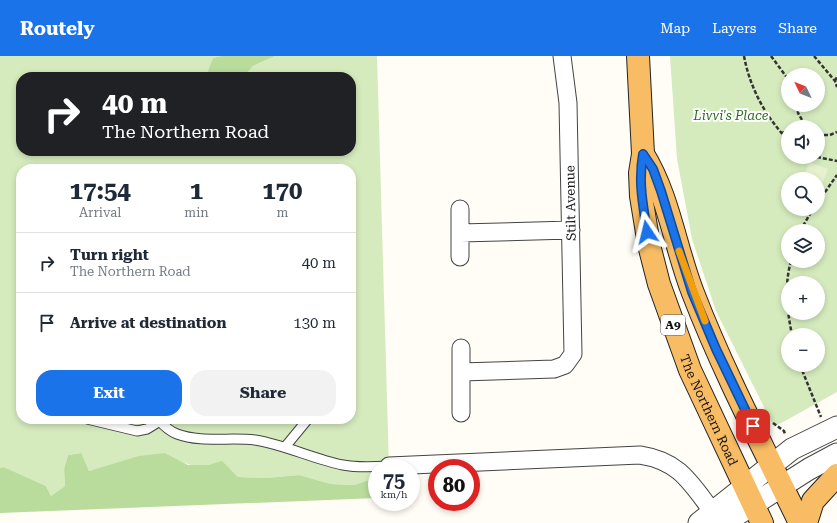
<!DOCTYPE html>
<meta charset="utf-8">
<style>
:root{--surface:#fff;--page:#f2f2f3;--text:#1f2937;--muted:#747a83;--line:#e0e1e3;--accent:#1a73e8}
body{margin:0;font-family:"Roboto Serif",serif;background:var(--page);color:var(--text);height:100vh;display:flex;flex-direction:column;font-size:15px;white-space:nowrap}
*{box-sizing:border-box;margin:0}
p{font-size:13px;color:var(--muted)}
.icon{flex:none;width:22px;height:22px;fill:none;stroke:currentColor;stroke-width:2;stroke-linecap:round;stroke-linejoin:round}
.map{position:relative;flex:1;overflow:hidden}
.panel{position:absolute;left:16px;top:108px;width:340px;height:260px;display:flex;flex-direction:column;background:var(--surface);border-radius:16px;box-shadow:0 2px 6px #0003}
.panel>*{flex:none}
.top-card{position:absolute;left:16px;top:16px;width:340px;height:84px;border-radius:16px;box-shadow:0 2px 6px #0003;background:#202124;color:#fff;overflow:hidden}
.needle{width:26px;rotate:313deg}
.buttons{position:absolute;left:781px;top:12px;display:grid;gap:8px}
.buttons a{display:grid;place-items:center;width:44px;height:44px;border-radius:50%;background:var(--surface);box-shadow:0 2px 6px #0003;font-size:20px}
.speed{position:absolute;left:368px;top:403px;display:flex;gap:8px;font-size:20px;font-weight:700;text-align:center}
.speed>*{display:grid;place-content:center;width:52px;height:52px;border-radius:50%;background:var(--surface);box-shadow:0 2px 6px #0003;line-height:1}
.speed small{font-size:10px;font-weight:400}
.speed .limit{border:6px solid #d22;background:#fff;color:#111}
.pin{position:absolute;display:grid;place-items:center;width:34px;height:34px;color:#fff;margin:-17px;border-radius:8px;box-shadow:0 2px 6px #0006}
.me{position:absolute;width:44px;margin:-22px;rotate:350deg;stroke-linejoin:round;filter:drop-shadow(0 0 3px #0008)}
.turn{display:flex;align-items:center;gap:14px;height:84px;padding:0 20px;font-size:18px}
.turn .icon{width:52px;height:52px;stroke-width:2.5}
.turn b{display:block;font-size:28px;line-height:34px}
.eta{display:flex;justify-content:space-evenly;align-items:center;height:68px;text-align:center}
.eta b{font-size:24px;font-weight:700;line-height:28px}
.action{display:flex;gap:8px;margin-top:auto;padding:8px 20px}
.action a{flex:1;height:46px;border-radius:16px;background:var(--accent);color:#fff;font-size:16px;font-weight:700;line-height:46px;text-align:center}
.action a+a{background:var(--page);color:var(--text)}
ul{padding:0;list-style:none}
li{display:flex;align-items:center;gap:12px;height:60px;padding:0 20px;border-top:1px solid var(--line)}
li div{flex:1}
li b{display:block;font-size:15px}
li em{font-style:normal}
header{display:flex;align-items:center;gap:24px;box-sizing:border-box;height:56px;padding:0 20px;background:var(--accent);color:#fff}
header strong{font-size:19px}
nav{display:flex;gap:22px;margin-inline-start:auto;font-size:14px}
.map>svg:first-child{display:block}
</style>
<header>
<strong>Routely</strong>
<nav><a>Map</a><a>Layers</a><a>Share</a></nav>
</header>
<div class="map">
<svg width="837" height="467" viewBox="0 0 837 467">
<rect width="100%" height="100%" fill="#fffdf5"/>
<path fill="#d5ebbd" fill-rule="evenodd" d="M0,0h221l-8,2 -4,13 3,6h-191v74h330v-74h-107l9,-11 22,-10h102l12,412h-12v11l-2,-1 -21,7 -23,-1 -32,-9 -33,3 -28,-1 -16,-15c-28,7 -33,4 -57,-9l-76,18 -9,-18 -12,2 -4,14 1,17 -14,10 -5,-10 -42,-19 -4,1zM21,113h330v250h-330z
M670,0h167v336l-63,35 -58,-116 -24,-72 -15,-80zM788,19h30v30h-30zM788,71h30v30h-30zM788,123h30v30h-30zM788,175h30v30h-30zM788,227h30v30h-30zM788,279h30v30h-30z"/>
<path fill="#b9dc9c" d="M221,0h54l-22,10 -9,11h-32l-4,-6 5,-13z
M81,397l8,18 50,-15 26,-3 23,12h20l14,-4 16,16 28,1 33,-3 32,9 23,1 21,-7 2,1v19l-377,15v-45l4,-1 42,19 5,10 14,-10 -1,-17 4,-14z"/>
<path fill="#e6f2cf" d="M809,106l19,7 -10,25v-15h-15z"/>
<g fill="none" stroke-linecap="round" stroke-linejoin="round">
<defs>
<path id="service" d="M87,363l50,12 10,-2 13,-8
M158,363c5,6 11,12 19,15 24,9 53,3 78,6 31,5 58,19 88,25 15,3 31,2 46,1
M285,391l23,-28"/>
<path id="minor" d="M460,153v48
M460,177l111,-3
M461,292v65
M461,316l93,-3 11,-4 8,-11 -5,-251 -6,-47
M389,410l251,-11c39,6 50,27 72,56"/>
<path id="tertiary" d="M699,467l93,-74 45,-22
M724,467l85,-54 28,-15"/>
<g id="trunk">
<path id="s1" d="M638,0l5,98 -3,19 1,23 8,49 10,39 31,86 72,153"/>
<path d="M643,98c26,42 32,93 50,139 30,78 70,154 107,230"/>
<path d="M806,467l7,-22 24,-26"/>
</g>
</defs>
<use href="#service" stroke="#444" stroke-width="11"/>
<use href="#minor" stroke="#444" stroke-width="19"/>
<use href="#tertiary" stroke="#444" stroke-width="23"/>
<use href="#trunk" stroke="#222" stroke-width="24"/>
<path stroke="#333" stroke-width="2.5" stroke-dasharray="4 2" stroke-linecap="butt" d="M744,0c6,32 21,60 44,84
M771,0l17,23
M814,0l21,25 2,6
M835,25l2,-4
M798,49v8l8,14
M797,71l7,-2
M782,77l6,-2
M818,79h12l7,-3
M817,101l20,4
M818,146l19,-27
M800,175l13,-22
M791,205c-7,25 -4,49 1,74
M800,309l21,52
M773,367l11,8 1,3"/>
<use href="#service" stroke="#fff" stroke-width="9"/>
<use href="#minor" stroke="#fff" stroke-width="17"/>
<use href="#tertiary" stroke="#fff" stroke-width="21"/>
<use href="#trunk" stroke="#f7bc64" stroke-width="22"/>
</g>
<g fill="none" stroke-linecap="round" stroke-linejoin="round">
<defs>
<path id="route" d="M647,176c-4,-28 -9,-50 -4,-78l10,15 8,22 31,101 24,57 37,77"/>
</defs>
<use href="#route" stroke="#114b97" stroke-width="10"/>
<use href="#route" stroke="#1a73e8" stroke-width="7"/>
<path stroke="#f59e0b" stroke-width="7" d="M679,195l26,70"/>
</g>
<g text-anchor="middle" stroke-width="4" stroke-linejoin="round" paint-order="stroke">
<rect fill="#fff" stroke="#585858" stroke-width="1" x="661" y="259" width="24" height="20" rx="3"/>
<g font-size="12" font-weight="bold" fill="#111">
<text x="673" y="273">A9</text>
</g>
<g font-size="13" font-style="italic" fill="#2f6b1f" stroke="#fff">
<text x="731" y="64">Livvi's Place</text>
</g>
<g font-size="13" fill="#111" stroke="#fff">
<text transform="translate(570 147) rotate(-91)" y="5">Stilt Avenue</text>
<text dy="5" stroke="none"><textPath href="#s1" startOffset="366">The Northern Road</textPath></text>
</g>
</g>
</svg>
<div class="buttons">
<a><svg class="needle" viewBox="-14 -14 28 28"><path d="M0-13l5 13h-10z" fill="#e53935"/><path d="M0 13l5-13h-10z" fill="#747a83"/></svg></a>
<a><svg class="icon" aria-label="sound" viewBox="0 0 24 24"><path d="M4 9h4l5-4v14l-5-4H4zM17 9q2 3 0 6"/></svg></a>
<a><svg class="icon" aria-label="search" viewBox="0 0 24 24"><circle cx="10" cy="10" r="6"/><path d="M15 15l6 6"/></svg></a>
<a><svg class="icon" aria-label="layers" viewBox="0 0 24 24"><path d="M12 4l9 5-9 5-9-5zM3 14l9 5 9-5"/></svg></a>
<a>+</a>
<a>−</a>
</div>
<div class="speed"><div>75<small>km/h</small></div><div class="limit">80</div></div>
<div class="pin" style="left:753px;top:370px;background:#d93025"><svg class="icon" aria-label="arrive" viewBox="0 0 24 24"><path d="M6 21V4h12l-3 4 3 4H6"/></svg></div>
<svg class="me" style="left:647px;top:176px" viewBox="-20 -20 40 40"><path d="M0-17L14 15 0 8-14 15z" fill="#1a73e8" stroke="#fff" stroke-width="4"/></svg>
<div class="top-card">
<div class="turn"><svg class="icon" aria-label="right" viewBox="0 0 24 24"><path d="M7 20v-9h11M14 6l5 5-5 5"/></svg><div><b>40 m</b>The Northern Road</div></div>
</div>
<section class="panel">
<div class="eta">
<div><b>17:54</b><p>Arrival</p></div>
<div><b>1</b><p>min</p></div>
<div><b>170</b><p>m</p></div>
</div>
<ul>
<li><svg class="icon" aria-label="right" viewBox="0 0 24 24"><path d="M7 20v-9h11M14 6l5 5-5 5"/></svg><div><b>Turn right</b><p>The Northern Road</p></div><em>40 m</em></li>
<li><svg class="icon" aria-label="arrive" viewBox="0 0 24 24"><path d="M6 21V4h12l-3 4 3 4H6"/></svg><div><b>Arrive at destination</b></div><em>130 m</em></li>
</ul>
<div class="action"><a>Exit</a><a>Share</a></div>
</section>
</div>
